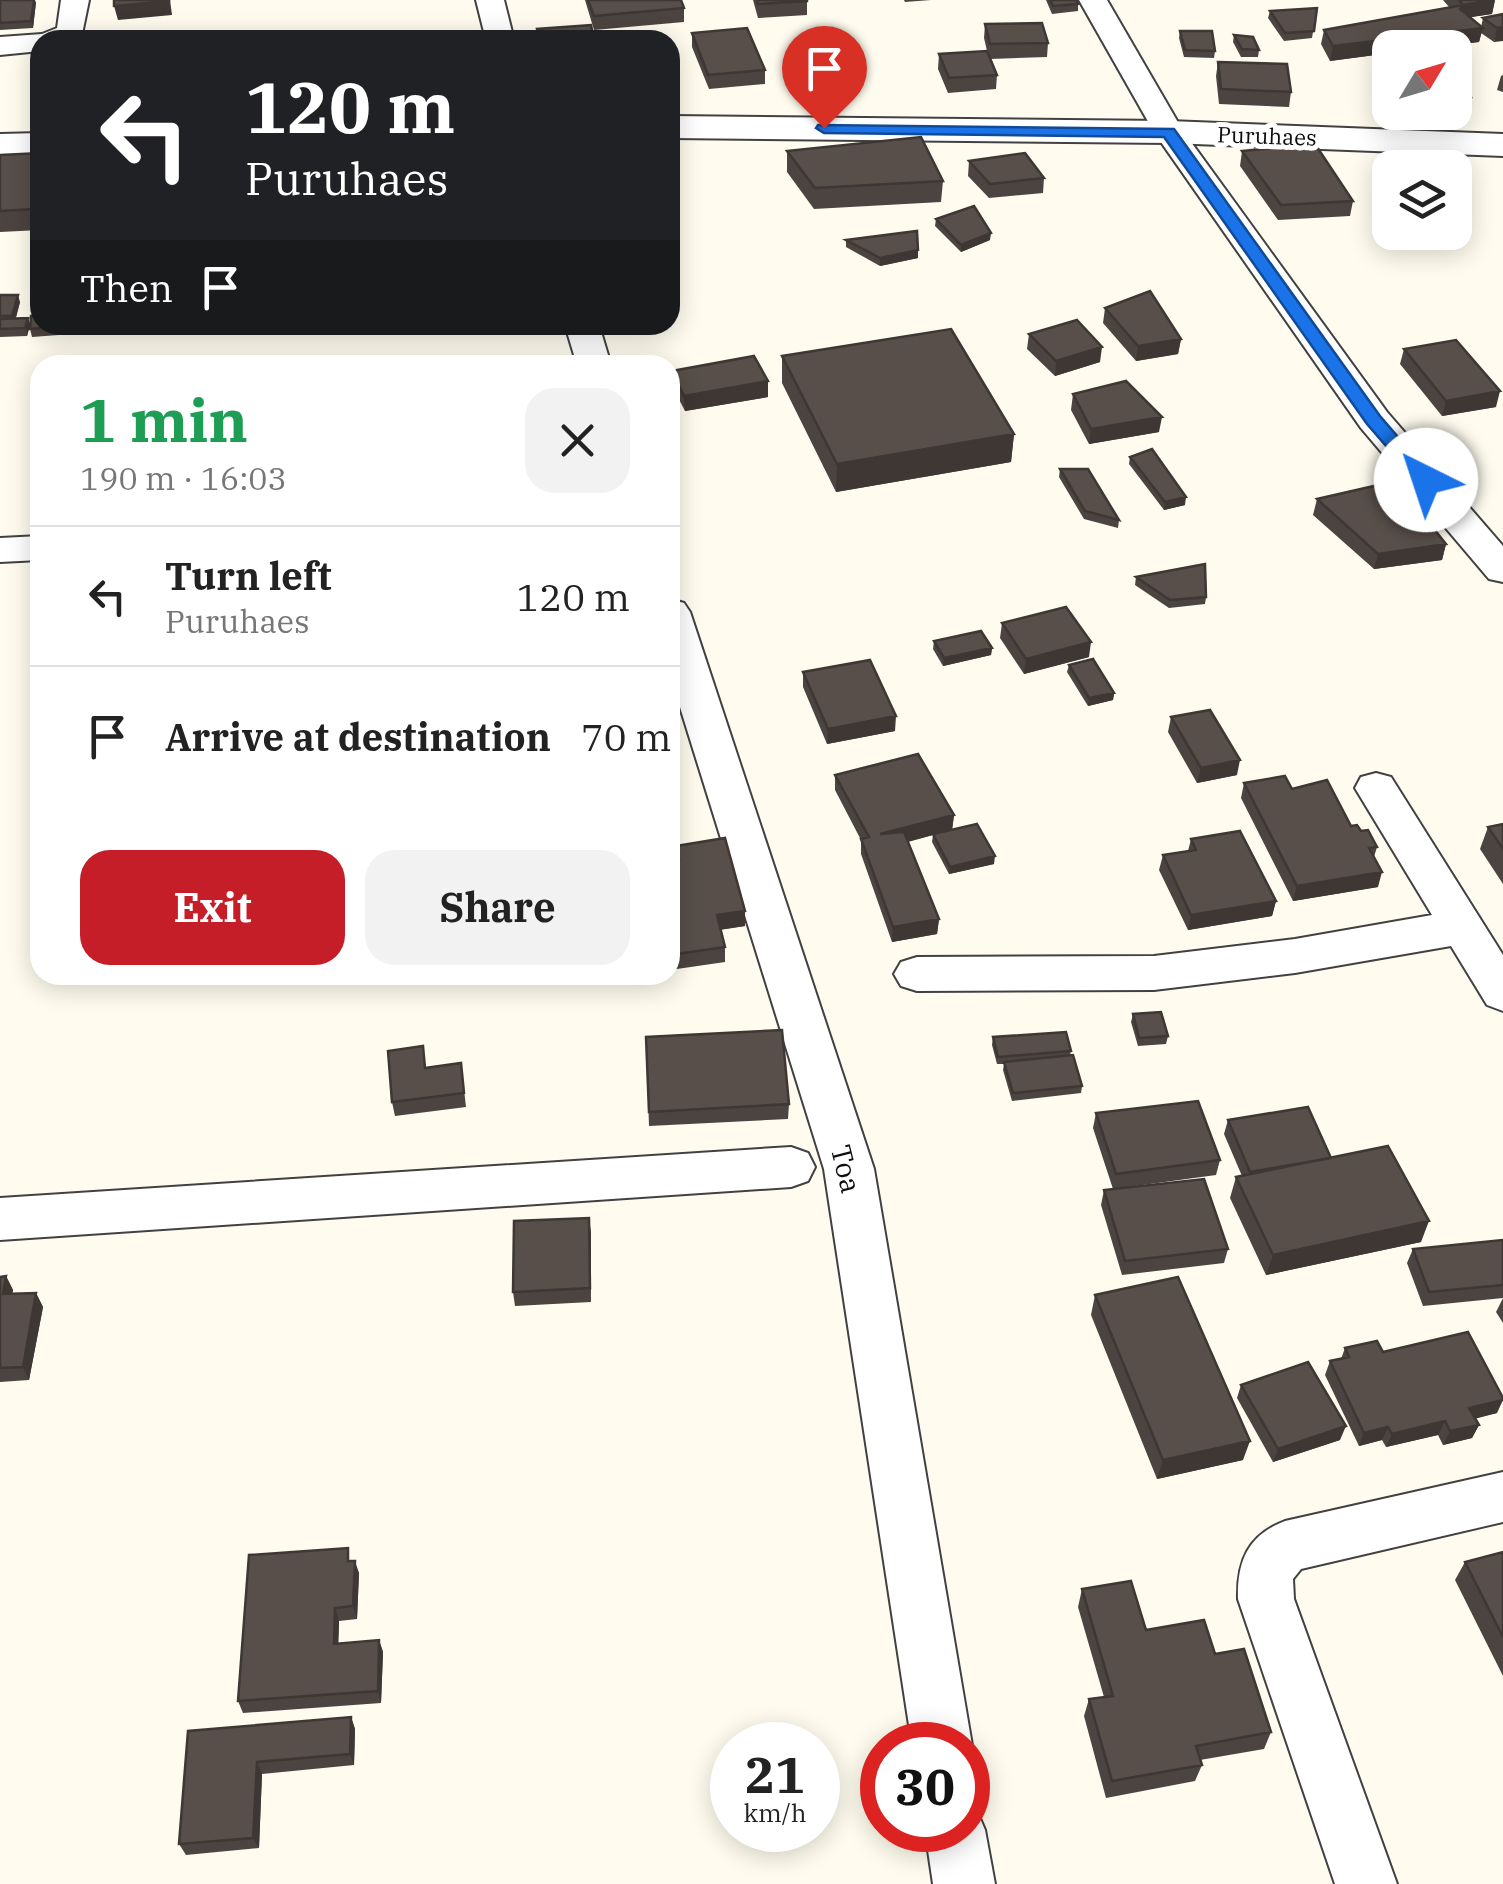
<!DOCTYPE html>
<meta charset="utf-8">
<style>
:root{--surface:#fff;--page:#f2f2f2;--text:#222;--muted:#767676;--line:#e0e0e0;--accent:#c61e29}
body{margin:0;font-family:"IBM Plex Serif",serif;background:var(--page);color:var(--text);height:100vh;display:flex;flex-direction:column;font-size:38px;white-space:nowrap}
*{box-sizing:border-box;margin:0}
p{font-size:32px;color:var(--muted)}
.icon{flex:none;width:55px;height:55px;fill:none;stroke:currentColor;stroke-width:2;stroke-linecap:round;stroke-linejoin:round}
.map{position:relative;flex:1;overflow:hidden}
.details{position:absolute;left:30px;top:355px;width:650px;height:630px;display:flex;flex-direction:column;background:var(--surface);border-radius:30px;box-shadow:0 5px 25px #0003}
.details>*{flex:none}
.hud{position:absolute;left:30px;top:30px;width:650px;height:305px;border-radius:30px;box-shadow:0 5px 25px #0003;background:#202124;color:#fff;overflow:hidden}
.needle{width:65px;rotate:52deg}
.fabs{position:absolute;left:1372px;top:30px;display:grid;gap:20px}
.fabs a{display:grid;place-items:center;width:100px;height:100px;border-radius:20px;background:var(--surface);box-shadow:0 5px 25px #0003;font-size:50px}
.speed{position:absolute;left:710px;top:1722px;display:flex;gap:20px;font-size:50px;font-weight:700;text-align:center}
.speed>*{display:grid;place-content:center;width:130px;height:130px;border-radius:50%;background:var(--surface);box-shadow:0 5px 25px #0003;line-height:1}
.speed small{font-size:25px;font-weight:400}
.speed .limit{border:15px solid #d22;background:#fff;color:#111}
.pin{position:absolute;display:grid;place-items:center;width:85px;height:85px;color:#fff;margin:-102px -42px;border-radius:50% 50% 50% 0;rotate:-45deg;box-shadow:0 0 10px #0007}
.pin .icon{rotate:45deg}
.me{position:absolute;width:110px;margin:-55px;rotate:319deg;stroke-linejoin:round;filter:drop-shadow(0 0 8px #0008)}
.turn{display:flex;align-items:center;gap:35px;height:210px;padding:0 50px;font-size:45px}
.turn .icon{width:130px;height:130px;stroke-width:2.5}
.turn b{display:block;font-size:70px;line-height:85px}
.then{display:flex;align-items:center;height:95px;padding:0 50px;background:#0003;gap:20px;font-size:38px}
.round{display:grid;place-items:center;flex:none;width:105px;height:105px;border-radius:30px;background:var(--page)}
.head{display:flex;align-items:center;justify-content:space-between;height:170px;padding:0 50px}
h1{font-size:60px;font-weight:700;line-height:75px;color:#1e9e55}
.button{display:flex;gap:20px;margin-top:auto;padding:20px 50px}
.button a{flex:1;height:115px;border-radius:30px;background:var(--accent);color:#fff;font-size:40px;font-weight:700;line-height:115px;text-align:center}
.button a+a{background:var(--page);color:var(--text)}
ul{padding:0;list-style:none}
li{display:flex;align-items:center;gap:30px;height:140px;padding:0 50px;border-top:2px solid var(--line)}
li div{flex:1}
li b{display:block;font-size:38px}
li em{font-style:normal}
.map>svg:first-child{display:block}
</style>
<div class="map">
<svg width="1503" height="1884" viewBox="0 0 1503 1884">
<rect width="100%" height="100%" fill="#fffcef"/>
<g fill="none" stroke-linecap="round" stroke-linejoin="round">
<defs>
<path id="minor" d="M61,0h28l-8,39 -41,1v11l-40,4v-18l42,-3 15,-6z
M476,0h28l10,40h-28z
M1079,0h28l76,131 204,281 116,134v36l-14,-3 -128,-151 -207,-296z
M565,325h34l12,40h-34z
M40,536v24l-40,2v-24z
M670,599l14,4 6,9 184,557 98,576 -4,10v-10h-56l-88,-576 -154,-494z
M1376,773l15,4 112,178v56l-16,-6 -36,-59 -156,27 -141,17 -237,1 -16,-5 -7,-12 7,-12 16,-5 237,-1 141,-17 137,-24 -77,-127 6,-11z
M791,1147l17,6 7,14 -7,14 -17,6 -791,53v-42z
M1503,1472v50l-202,47 -8,10 1,20 103,285h-62l-97,-285c-1,-38 10,-64 47,-78z
M968,1805l8,4 9,21 10,54h-62l-8,-54h43z"/>
<path id="tertiary" d="M670,116l499,5 334,13v22l-334,-13 -499,-5z
M40,133v22l-40,1v-22z"/>
</defs>
<use href="#minor" stroke="#414141" stroke-width="4"/>
<use href="#tertiary" stroke="#414141" stroke-width="4"/>
<use href="#minor" fill="#fff" fill-rule="evenodd"/>
<use href="#tertiary" fill="#fff" fill-rule="evenodd"/>
</g>
<path fill="#4c4440" d="M0,0l36,2 -3,26 -33,2z
M585,0h96l3,8v14l-90,8z
M753,0h54v15l-49,3z
M904,0h27l-26,2z
M1046,0h30l2,4v7l-26,3z
M1443,0h52l-3,14 -22,3 11,10 2,-9 20,-4 -9,28 -13,-9 -2,9 -89,6v5l-60,8 -9,-17 3,-14 125,-23z
M1317,8l-5,30 -28,3 -16,-23 2,-7z
M985,24l63,19 -1,14 -57,2 7,16 -1,14 -48,4 -10,-24 1,-15 49,1 -4,-17z
M537,29l56,6v5h-55z
M1180,31l35,20 -1,7 -30,-1 -5,-19z
M692,33l73,37v14l-56,5 -17,-42z
M1234,35l25,15 -1,7h-17l-8,-15z
M1455,56l16,41 -4,15 -12,-1z
M1218,62l73,30 -2,15 -70,-3 -3,-28z
M1503,75v17l-6,-2 4,-14z
M787,151l156,30 -2,21 -127,7 -27,-37z
M1242,151l111,50 -3,15 -72,4 -38,-54z
M40,153v77l-40,2v-77z
M969,161l75,17 -1,15 -54,5 -21,-22z
M936,219l54,21 -29,12 -26,-26z
M846,240l72,18 -38,8 -34,-19z
M0,295l20,7 -4,16h12l2,7 -3,11 -27,1z
M1105,308l76,31 -3,15 -42,7 -33,-38z
M40,325h45v8l-53,4 -2,-8z
M1029,334l71,28 -45,14 -28,-27z
M1404,349l92,58 -54,9 -42,-52z
M782,356l232,78 -3,28 -175,30 -54,-109z
M672,371l96,10v16l-83,14 -13,-25z
M1073,394l86,38 -70,12 -18,-34z
M1130,457l55,48 -21,5 -35,-46z
M1060,469l59,51 -1,8 -34,-9 -25,-42z
M1317,499l129,45 -4,16 -68,9 -61,-54z
M1136,577l70,20 -1,7 -36,4 -34,-23z
M1002,623l87,34 -65,17 -24,-36z
M934,641l58,7 -1,7 -48,11 -10,-17z
M1069,665l45,28 -1,7 -25,6 -21,-34z
M803,672l92,59 -68,13 -24,-57z
M1171,717l66,58 -40,8 -29,-51z
M835,775l119,40 -2,15 42,34 -45,10 -17,-32 1,-7 -25,7 31,77 -2,15 -45,8 -31,-88v-14l-26,-50z
M1244,783l48,6 69,42 16,16 -3,10 4,30 -85,14 -52,-103z
M1503,824v60l-23,-35 8,-22z
M1191,839l85,62 -4,15 -84,14 -29,-60 4,-15 25,-4z
M676,846l69,80 -25,4 5,17v15l-55,8v-110l7,-1z
M1133,1014l35,22 -2,8 -28,2 -7,-24z
M646,1037l143,67 -1,15 -139,7z
M993,1037l78,14 -1,4 12,31 -1,7 -69,8 -9,-31 1,-6h-7l-5,-19z
M461,1063l5,44 -71,9 -3,-14z
M1096,1113l124,47 -4,15 -103,14 -20,-61z
M1228,1120l103,38 90,84 -155,33 -36,-77 6,-21 6,-1 -18,-42z
M1104,1190l124,59 -4,14 -102,12 -21,-70z
M589,1218l2,84 -76,4 -2,-14z
M1503,1240v58l-80,8 -16,-43 6,-14z
M6,1276l7,14 -1,4 24,-1 7,14 -14,73 -29,2v-105z
M1095,1295l148,165 -86,19 -66,-164z
M1503,1298v25l-7,-11z
M1345,1348l38,4 114,61 -22,5 4,7 -7,13 -29,7 -5,-10 -52,12 -4,-7 -23,6 -34,-71 5,-14 11,-2z
M1241,1385l99,55 -67,22 -36,-64z
M1503,1552v124l-48,-96 10,-18z
M352,1561l7,12 -2,46 -18,2 -1,23 41,-4 4,12 -2,51 -138,10 -5,-12z
M1082,1589l64,41 69,24 56,78 -7,17 -64,11 2,5 -7,16 -89,17 -22,-82 5,-17 15,-2 -26,-90z
M351,1717l4,12 -1,36 -92,9 -3,74 -73,7 -7,-11 9,-113z"/>
<path fill="#3e3734" d="M34,0l2,2 -3,26 -2,-7z
M170,0l2,15 -54,5 -4,-14z
M1495,0l-3,14 -33,5 4,-14z
M1503,27v14l-9,1 3,-14z
M1483,28l-4,14 -45,6h-44v5l-60,8 3,-15z
M40,183v44l-5,-18z
M991,233l-1,7 -29,12v-7z
M918,250v8l-38,8v-8z
M18,295l2,7 -6,21 -2,-7z
M28,318l2,7 -3,11 -2,-8z
M1181,339l-3,15 -42,7 2,-15z
M1102,347l-2,15 -45,14 1,-15z
M768,381v16l-83,14 -1,-15z
M1500,391l-4,16 -54,9 4,-15z
M1162,417l-3,15 -70,12 2,-15z
M1014,434l-3,28 -175,30 1,-28z
M1186,497l-1,8 -21,5 1,-8z
M1446,544l-4,16 -68,9 4,-15z
M1091,642l-2,15 -65,17 2,-15z
M992,648l-1,7 -48,11 1,-8z
M1114,693l-1,7 -25,6 1,-8z
M896,716l-1,15 -68,13 1,-15z
M1240,760l-3,15 -40,8 4,-15z
M954,815l-2,15 -73,19 1,-15z
M995,856l-1,8 -45,10 1,-7z
M1382,872l-4,15 -85,14 4,-15z
M1276,901l-4,15 -84,14 3,-15z
M745,911v15l-28,4v-15z
M939,919l-2,15 -45,8 1,-15z
M589,1218l2,14v70l-1,-14z
M1429,1221l-8,21 -155,33 7,-20z
M6,1276l7,14 -4,18 -6,-14z
M36,1293l7,14 -14,73 -6,-13z
M1503,1400l-6,13 -34,9 6,-14z
M1445,1421l-7,14 -52,12 6,-13z
M1479,1425l-7,13 -29,7 7,-14z
M1346,1426l-6,14 -67,22 5,-13z
M1388,1427l-6,13 -23,6 5,-13z
M1250,1441l-7,19 -86,19 6,-19z
M355,1561l4,12 -2,46 -4,-13z
M335,1608l4,13 -1,35 -4,-12z
M379,1640l4,12 -2,51 -3,-12z
M351,1717l4,12 -1,36 -4,-11z
M257,1762l5,12 -3,74 -6,-10z"/>
<path fill="#584f4a" stroke="#3e3734" stroke-width="2.5" d="M0,0h34l-3,21 -31,2z
M114,0h55v1l-55,5z
M588,0h93l3,8 -90,8z
M757,0h50v1l-49,3z
M1050,0h26l2,4 -25,2z
M1459,0h34l-30,5z
M1463,5l-3,4 23,19 -150,18 -9,-16z
M1317,8l-3,23 -29,2 -15,-22z
M1503,14v13l-6,1 -14,-10z
M1042,23l6,20 -58,1 -5,-20z
M591,25l2,10 -28,2 1,3h-26l-3,-11z
M747,28l18,42 -57,5 -16,-42z
M1180,31h32l3,20 -30,-1z
M1234,35l19,2 6,13 -17,-1z
M987,51l10,24 -48,3 -10,-24z
M1455,56h2l14,41h-16z
M1218,62l69,2 4,28 -70,-3z
M921,137l22,44 -128,7 -28,-37z
M1315,144l38,57 -72,4 -39,-54z
M40,153v30l-5,26 -35,2v-56z
M1025,153l19,25 -54,6 -21,-23z
M974,206l17,27 -30,12 -25,-26z
M917,231l1,19 -38,8 -34,-18z
M1150,291l31,48 -43,7 -33,-38z
M0,295h18l-6,21h-12z
M40,315v10h43l-53,4 1,-13z
M28,318l-3,10 -25,1v-10z
M1077,320l25,27 -46,14 -27,-27z
M951,329l63,105 -177,30 -55,-108z
M1456,340l44,51 -54,10 -42,-52z
M754,356l14,25 -84,15 -12,-25z
M1126,381l36,36 -71,12 -18,-35z
M1152,449l34,48 -21,5 -35,-45z
M1060,469h28l31,51 -34,-9z
M1396,481l50,63 -68,10 -61,-55z
M1205,564l1,33 -36,3 -34,-23z
M1066,607l25,35 -65,17 -24,-36z
M981,631l11,17 -48,10 -10,-17z
M1093,659l21,34 -25,5 -20,-33z
M870,660l26,56 -68,13 -25,-57z
M1210,710l30,50 -39,8 -30,-51z
M918,754l36,61 -74,19 24,-2 35,87 -46,8 -32,-88 8,-2 -34,-62z
M1285,776l7,13 35,-9 24,46 6,-1 4,6 7,-1 9,17 -8,1 13,24 -85,14 -53,-103z
M977,824l18,32 -45,11 -17,-33z
M1503,824v25l-15,-22z
M1240,831l36,70 -85,14 -28,-60 33,-5 -5,-11z
M725,838l20,73 -28,4 8,32 -55,8v-95l9,-1 -3,-13z
M1161,1012l7,24 -29,2 -6,-24z
M782,1030l7,74 -140,8 -3,-75z
M1066,1032l5,19 -73,6 -5,-20z
M423,1046l2,22 36,-5 3,30 -72,9 -4,-51z
M1073,1055l9,31 -69,7 -9,-31z
M1198,1101l22,59 -104,14 -20,-61z
M1308,1107l23,51 -81,14 -22,-52z
M1388,1146l41,75 -156,34 -37,-78z
M1204,1179l24,70 -103,12 -21,-71z
M589,1218l1,70 -77,4 1,-71z
M1503,1240v45l-74,7 -16,-43z
M6,1276l-3,18 33,-1 -13,74 -23,1v-91z
M1178,1277l72,164 -87,19 -68,-165z
M1468,1332l35,66v2l-34,8 10,17 -29,6 -5,-10 -53,13 -4,-7 -24,6 -34,-72 19,-4 -4,-9 32,-7 6,11z
M1308,1362l38,64 -68,23 -37,-64z
M348,1548v13h7l-2,45 -18,2 -1,36 45,-4 -1,51 -140,10 11,-146z
M1503,1552v85l-38,-75z
M1131,1581l15,49 58,-10 11,34 29,-5 27,83 -75,14 6,19 -90,16 -23,-82 24,-3 -31,-107z
M351,1717l-1,37 -93,8 -4,76 -74,6 9,-113z"/>
<path fill="#1a73e8" stroke="#114b97" stroke-width="2.5" d="M818,125l356,4 206,287 55,64 -3,4h-13l-52,-60 -203,-287 -340,-4 -8,-5z"/>
<g text-anchor="middle" stroke-width="10" stroke-linejoin="round" paint-order="stroke">
<g font-size="22" fill="#0e0e0e" stroke="#fff">
<text transform="translate(1267 136) rotate(2)" y="8">Puruhaes</text>
</g>
<g font-size="28" fill="#0e0e0e" stroke="#fff">
<text transform="translate(846 1169) rotate(76)" y="10">Toa</text>
</g>
</g>
</svg>
<div class="fabs">
<a><svg class="needle" viewBox="-14 -14 28 28"><path d="M0-13l5 13h-10z" fill="#e53935"/><path d="M0 13l5-13h-10z" fill="#767676"/></svg></a>
<a><svg class="icon" aria-label="layers" viewBox="0 0 24 24"><path d="M12 4l9 5-9 5-9-5zM3 14l9 5 9-5"/></svg></a>
</div>
<div class="speed"><div>21<small>km/h</small></div><div class="limit">30</div></div>
<div class="pin" style="left:824px;top:128px;background:#d93025"><svg class="icon" aria-label="arrive" viewBox="0 0 24 24"><path d="M6 21V4h12l-3 4 3 4H6"/></svg></div>
<svg class="me" style="left:1426px;top:480px" viewBox="-20 -20 40 40"><circle r="19" fill="#fff"/><path d="M0-13L10 11 0 6-10 11z" fill="#1a73e8"/></svg>
<div class="hud">
<div class="turn"><svg class="icon" aria-label="left" viewBox="0 0 24 24"><path d="M17 20v-9H6M10 6l-5 5 5 5"/></svg><div><b>120 m</b>Puruhaes</div></div>
<div class="then">Then<svg class="icon" aria-label="arrive" viewBox="0 0 24 24"><path d="M6 21V4h12l-3 4 3 4H6"/></svg></div>
</div>
<section class="details">
<div class="head"><div><h1>1 min</h1><p>190 m · 16:03</p></div><a class="round"><svg class="icon" aria-label="close" viewBox="0 0 24 24"><path d="M6 6l12 12M18 6L6 18"/></svg></a></div>
<ul>
<li><svg class="icon" aria-label="left" viewBox="0 0 24 24"><path d="M17 20v-9H6M10 6l-5 5 5 5"/></svg><div><b>Turn left</b><p>Puruhaes</p></div><em>120 m</em></li>
<li><svg class="icon" aria-label="arrive" viewBox="0 0 24 24"><path d="M6 21V4h12l-3 4 3 4H6"/></svg><div><b>Arrive at destination</b></div><em>70 m</em></li>
</ul>
<div class="button"><a>Exit</a><a>Share</a></div>
</section>
</div>
